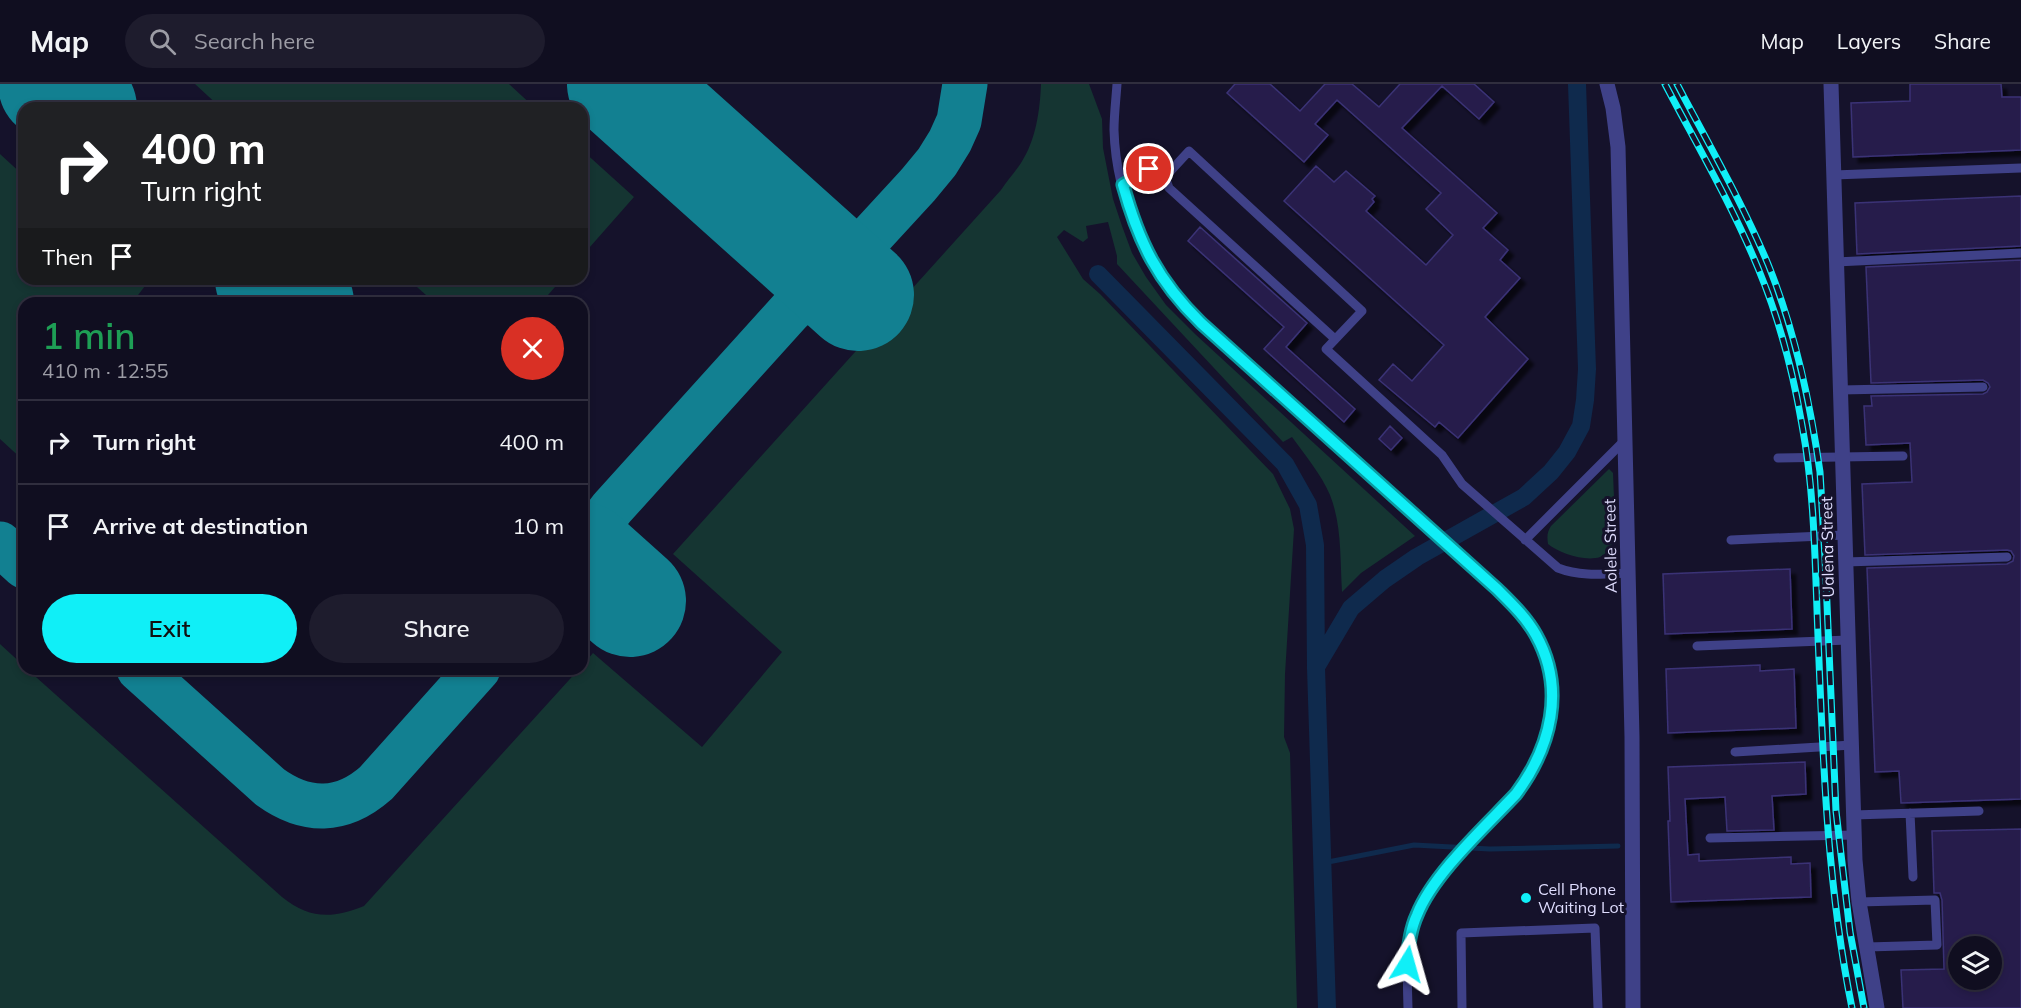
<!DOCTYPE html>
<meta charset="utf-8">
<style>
:root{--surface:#100e20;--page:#1e1c2d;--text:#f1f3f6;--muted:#9c9ca5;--line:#302e3e;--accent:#10eff7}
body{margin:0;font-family:Mulish,sans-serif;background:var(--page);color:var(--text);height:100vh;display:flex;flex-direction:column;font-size:22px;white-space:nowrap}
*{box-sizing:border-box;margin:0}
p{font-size:20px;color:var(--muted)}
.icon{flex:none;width:33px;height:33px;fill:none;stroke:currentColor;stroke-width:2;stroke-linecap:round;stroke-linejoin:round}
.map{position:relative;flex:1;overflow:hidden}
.drawer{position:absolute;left:18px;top:213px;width:570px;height:378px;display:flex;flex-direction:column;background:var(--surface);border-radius:18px;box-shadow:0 3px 9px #0003,0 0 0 2px var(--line)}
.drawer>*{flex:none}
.top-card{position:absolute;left:18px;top:18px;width:570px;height:183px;border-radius:18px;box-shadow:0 3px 9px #0003,0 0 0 2px var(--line);background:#202124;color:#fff;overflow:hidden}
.controls{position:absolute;left:1948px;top:852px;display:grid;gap:12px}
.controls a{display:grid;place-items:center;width:54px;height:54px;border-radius:50%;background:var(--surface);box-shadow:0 3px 9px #0003,0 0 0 2px var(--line);font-size:30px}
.pin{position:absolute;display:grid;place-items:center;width:51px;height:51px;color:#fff;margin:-26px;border:3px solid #fff;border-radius:50%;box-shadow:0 2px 6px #0007}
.me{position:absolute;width:66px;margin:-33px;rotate:8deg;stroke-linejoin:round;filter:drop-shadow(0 0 4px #0008)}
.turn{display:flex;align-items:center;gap:21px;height:126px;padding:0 24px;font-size:27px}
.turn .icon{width:78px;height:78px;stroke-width:2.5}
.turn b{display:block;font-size:42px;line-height:51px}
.then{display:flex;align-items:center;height:57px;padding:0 24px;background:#0003;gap:12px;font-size:22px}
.round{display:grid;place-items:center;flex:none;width:63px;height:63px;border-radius:32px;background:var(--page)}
.head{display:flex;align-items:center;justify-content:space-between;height:102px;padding:0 24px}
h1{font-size:36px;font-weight:600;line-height:45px;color:#1e9e55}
.primary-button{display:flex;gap:12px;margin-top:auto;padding:12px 24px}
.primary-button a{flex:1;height:69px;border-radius:36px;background:var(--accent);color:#111;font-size:24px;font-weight:600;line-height:69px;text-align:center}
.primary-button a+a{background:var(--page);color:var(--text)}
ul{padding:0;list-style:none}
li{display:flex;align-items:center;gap:18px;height:84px;padding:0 24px;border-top:2px solid var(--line)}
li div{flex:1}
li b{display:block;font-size:22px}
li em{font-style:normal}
header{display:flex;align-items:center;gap:36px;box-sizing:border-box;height:84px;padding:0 30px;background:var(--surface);border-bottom:2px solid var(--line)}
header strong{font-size:28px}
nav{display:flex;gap:33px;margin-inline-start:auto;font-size:21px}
.search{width:420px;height:54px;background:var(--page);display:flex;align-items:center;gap:15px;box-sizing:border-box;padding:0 21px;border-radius:33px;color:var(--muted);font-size:22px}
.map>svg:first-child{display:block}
</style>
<header>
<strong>Map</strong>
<div class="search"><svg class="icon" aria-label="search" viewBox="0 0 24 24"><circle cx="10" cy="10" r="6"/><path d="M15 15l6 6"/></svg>Search here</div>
<nav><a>Map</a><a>Layers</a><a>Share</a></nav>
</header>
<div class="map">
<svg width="2021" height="924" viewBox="0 0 2021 924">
<defs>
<filter id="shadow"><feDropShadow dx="5.5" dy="5.5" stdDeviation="1.5" flood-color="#0009"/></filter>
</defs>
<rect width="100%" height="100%" fill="#15122b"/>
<path fill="#153532" d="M195,0h314l26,24h-314z
M1041,0h48l13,35 1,29 10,51 9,27 10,27 14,24 20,28 29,29 220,202 -54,37 -19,19c-2,-32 0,-67 -12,-97 -9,-21 -25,-40 -38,-58l-9,5 -166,-178v-8l-9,-34 -22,4 2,12 -5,4 -19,-12 -7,7 26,42 17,15 173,180 17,35 4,20 -9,145 -1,63 6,16 7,255h-1297v-364l24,22v3h3l255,228c27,22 50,22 82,9l215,-237h3v-3l11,-13 109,94 80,-95 -109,-98 328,-364c6,-9 14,-18 20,-27 15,-23 19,-53 20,-79z
M582,66l52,47 -52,59z
M0,70l24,22v103h113l8,7 -13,17h-108v158l-24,-22z
M408,195h154l-21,24h-106z
M1609,385l4,4 2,50 -4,24c-3,4 -7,8 -11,10 -15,5 -41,-4 -52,-13 -1,-7 -1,-12 3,-18z"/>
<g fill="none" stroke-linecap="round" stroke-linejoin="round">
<path stroke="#0f2a4d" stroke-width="5" d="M1323,779l91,-18 76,4 128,-3"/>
<path stroke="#0f2a4d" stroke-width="18" d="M1098,190l187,190 23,41 7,40 1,123 11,340
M1316,583l35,-59 34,-29 32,-22 107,-60 27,-25 16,-20 14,-26 4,-26 2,-31 -10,-285"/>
<path stroke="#128091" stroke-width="45" d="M0,460l24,22
M582,463l30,-39 178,-197 82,-76 46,-50 19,-23 13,-21 9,-20 6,-37
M139,585l131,118c36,26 72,26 106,-4l102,-114"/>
<path stroke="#128091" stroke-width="112" d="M54,0l27,24
M623,0l235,211
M271,195l27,24
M582,474l48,43"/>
</g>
<path fill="#251f4b" stroke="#3b3276" stroke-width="1.5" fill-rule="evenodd" filter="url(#shadow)" d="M1235,0h35l30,27 25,-27h27l27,23 21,-23h74l20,18 -15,17 -37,-33 -40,42 95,85 -14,15 25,22 -8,10 20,18 -35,39 43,42 -70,79 -19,-16 -4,5 -56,-47 14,-16 19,17 32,-36 -160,-144 32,-35 18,16 12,-11 29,25 -3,3 2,3 -8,9 60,54 27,-30 -27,-26 15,-16 -104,-93 -22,24 13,11 -24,27 -77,-69z
M1910,0h91l1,13h19v53l-168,7 -2,-54 59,-2z
M2021,112v50l-164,8 -2,-51z
M1200,143l107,96 -21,24 69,62 -11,13 -80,-73 20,-22 -96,-86z
M2021,176v539l-120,4 -2,-32 -24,1 -8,-204 140,-4 6,-3 1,-5 -3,-5 -4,-1 -142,5 -3,-71 50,-2 -2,-39 -44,2 -2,-39h8l-1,-10 112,-2 4,-2 3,-5 -2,-4 -5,-3 -112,3 -5,-116z
M1390,342l12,12 -11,12 -12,-11z
M1790,485l2,60 -127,5 -2,-60z
M1760,581v6l34,-2 2,59 -128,5 -2,-64z
M1805,678l1,32 -34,2 2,34 -47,1 -2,-34 -40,2 3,56 11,-1v7l92,-4v7l19,-1 1,34 -140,5 -3,-81h2l-2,-54z
M2021,745v179h-118l-2,-38 43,-1 -2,-69 -2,-7h-6l-2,-62zM1959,862h33v34h-33z"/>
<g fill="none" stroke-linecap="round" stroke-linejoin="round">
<path stroke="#3f4188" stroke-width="9" d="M1117,0c-1,15 -3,31 -3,46 2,72 36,143 87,193l296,266c33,32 52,59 55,106 4,71 -56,118 -99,167 -12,14 -24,27 -32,43 -16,33 -14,68 -13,103
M1834,91l187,-7
M1123,101l26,-16 16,8
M1836,178l185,-9
M1335,255l-166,-151 -4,-11 24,-26 173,160 -36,38 116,106 20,29 96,84c23,9 46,6 71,5
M1841,306l142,-3
M1778,374l125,-2
M1525,456l100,-100
M1731,456l114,-5
M1845,478l162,-5
M1697,562l151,-6
M1735,668l117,-7
M1910,729l3,64
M1854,731l125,-4
M1710,754l145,-3
M1859,818l76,-2 2,45 -70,2
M1462,924l-1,-75 134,-5 3,80"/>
<path stroke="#3f4188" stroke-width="15" d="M1607,0l6,24 5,39 14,590 1,271
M1831,0l24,776 4,42 18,106"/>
<defs>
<path id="rail" d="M1665,0c32,61 67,121 93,184 21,50 35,104 44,157 13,69 13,141 16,211 5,125 9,249 34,372
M1677,0c31,59 65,118 91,180 27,67 42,137 52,208l5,86 11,253 14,121 14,76"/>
</defs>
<use href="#rail" stroke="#10eff7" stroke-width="7"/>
<use href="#rail" stroke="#15122b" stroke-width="4.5" stroke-dasharray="14" stroke-linecap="butt"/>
</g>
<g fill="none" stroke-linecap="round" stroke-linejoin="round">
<defs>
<path id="route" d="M1149,85l-26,16c16,58 35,96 78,138l296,266c14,14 29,28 39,46 30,54 15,112 -20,159 -31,33 -83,80 -99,121 -7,15 -9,33 -10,49"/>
</defs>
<use href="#route" stroke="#0a9ba1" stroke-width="15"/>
<use href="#route" stroke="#10eff7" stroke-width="10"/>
</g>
<circle fill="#10eff7" stroke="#15122b" stroke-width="2" cx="1526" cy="814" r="6"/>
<g text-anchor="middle" stroke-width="6" stroke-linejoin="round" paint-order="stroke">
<g font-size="16" fill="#dfddfe" stroke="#15122b">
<text transform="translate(1610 462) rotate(-91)" y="6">Aolele Street</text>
<text transform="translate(1827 463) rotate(-91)" y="6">Ualena Street</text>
</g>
<g font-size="16" fill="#dfddfe" stroke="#15122b" text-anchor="start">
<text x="1538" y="811">Cell Phone<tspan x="1538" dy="18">Waiting Lot</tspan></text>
</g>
</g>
</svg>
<div class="controls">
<a><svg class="icon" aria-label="layers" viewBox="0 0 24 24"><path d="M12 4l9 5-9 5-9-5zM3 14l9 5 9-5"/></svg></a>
</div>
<div class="pin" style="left:1149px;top:85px;background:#d93025"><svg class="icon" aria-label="arrive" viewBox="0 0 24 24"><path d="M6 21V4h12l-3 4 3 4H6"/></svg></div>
<svg class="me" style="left:1407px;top:880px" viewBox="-20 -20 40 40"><path d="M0-17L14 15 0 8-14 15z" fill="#10eff7" stroke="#fff" stroke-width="4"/></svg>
<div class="top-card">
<div class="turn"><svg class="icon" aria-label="right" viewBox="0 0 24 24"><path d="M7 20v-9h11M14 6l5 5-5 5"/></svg><div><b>400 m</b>Turn right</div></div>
<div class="then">Then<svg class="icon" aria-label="arrive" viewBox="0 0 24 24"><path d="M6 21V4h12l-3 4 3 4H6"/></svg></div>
</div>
<section class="drawer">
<div class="head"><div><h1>1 min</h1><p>410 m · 12:55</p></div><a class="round" style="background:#d93025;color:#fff"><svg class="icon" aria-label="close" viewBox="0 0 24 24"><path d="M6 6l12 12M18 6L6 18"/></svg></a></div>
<ul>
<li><svg class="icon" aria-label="right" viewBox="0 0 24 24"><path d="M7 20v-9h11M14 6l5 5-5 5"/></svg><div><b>Turn right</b></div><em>400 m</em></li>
<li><svg class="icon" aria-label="arrive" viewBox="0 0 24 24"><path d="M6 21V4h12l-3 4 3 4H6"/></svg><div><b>Arrive at destination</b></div><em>10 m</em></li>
</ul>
<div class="primary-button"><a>Exit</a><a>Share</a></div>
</section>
</div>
